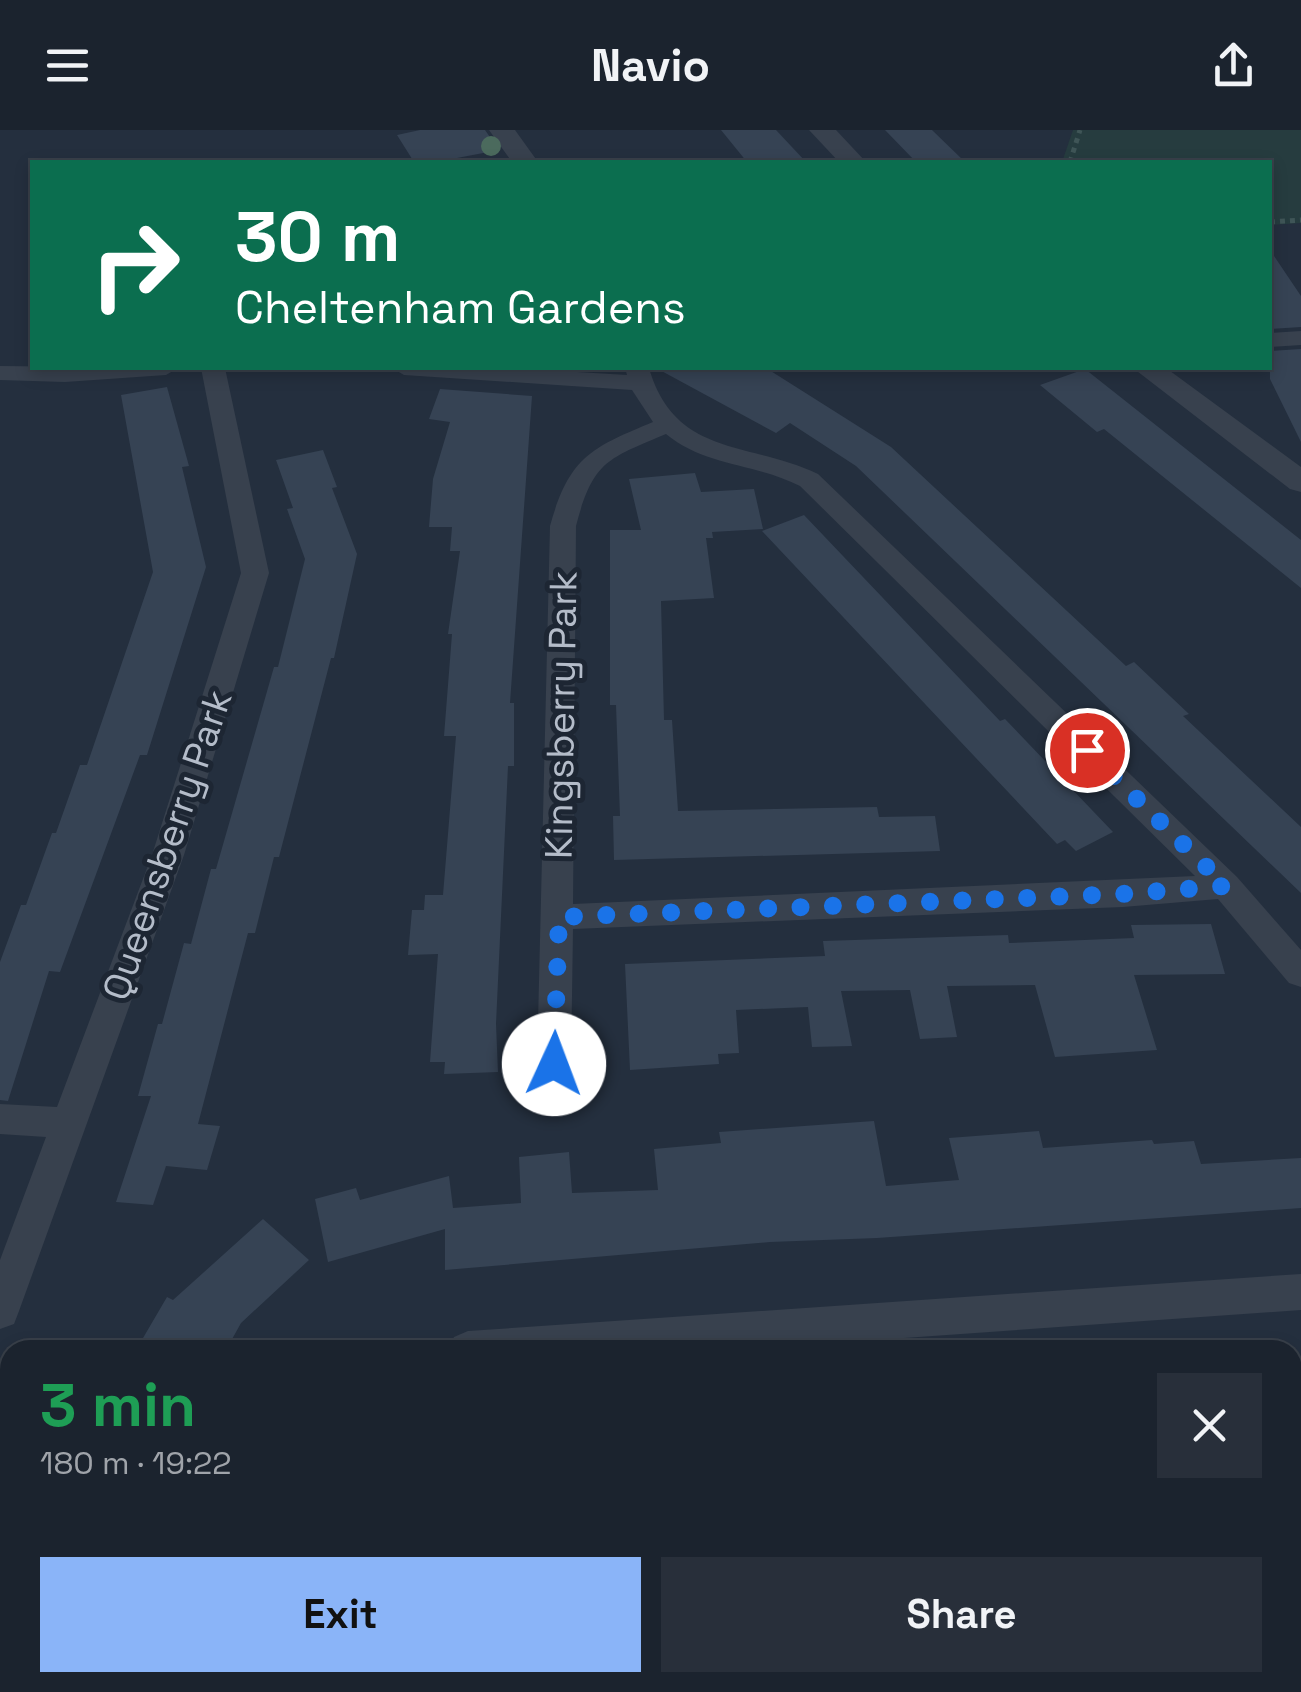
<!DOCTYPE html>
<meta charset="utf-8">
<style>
:root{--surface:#1b232e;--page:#282f3a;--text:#f1f3f6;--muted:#a0a4aa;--line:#39404a;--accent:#8ab4f8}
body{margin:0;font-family:"Space Grotesk",sans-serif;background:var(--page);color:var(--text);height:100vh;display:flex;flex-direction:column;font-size:38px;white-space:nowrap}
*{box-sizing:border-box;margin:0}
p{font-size:32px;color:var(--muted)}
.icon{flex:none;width:55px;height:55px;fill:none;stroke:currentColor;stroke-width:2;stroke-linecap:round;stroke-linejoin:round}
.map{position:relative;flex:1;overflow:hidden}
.drawer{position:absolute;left:0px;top:1210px;width:1302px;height:352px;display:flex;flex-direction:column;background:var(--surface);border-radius:30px 30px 0 0;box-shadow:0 5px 15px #0003,0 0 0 2px var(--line)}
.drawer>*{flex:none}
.banner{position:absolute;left:30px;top:30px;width:1242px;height:210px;border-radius:0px;box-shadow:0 5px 15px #0003,0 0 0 2px var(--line);background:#0b6e4f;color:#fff;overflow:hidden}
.pin{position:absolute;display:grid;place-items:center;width:85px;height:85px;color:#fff;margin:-42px;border:5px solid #fff;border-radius:50%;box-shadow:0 2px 10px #0007}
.me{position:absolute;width:110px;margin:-55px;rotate:2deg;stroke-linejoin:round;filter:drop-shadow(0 0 8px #0008)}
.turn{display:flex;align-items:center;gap:35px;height:210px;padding:0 40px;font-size:45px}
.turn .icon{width:130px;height:130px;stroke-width:2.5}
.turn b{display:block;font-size:70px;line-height:85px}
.round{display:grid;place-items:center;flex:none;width:105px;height:105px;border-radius:0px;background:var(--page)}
.head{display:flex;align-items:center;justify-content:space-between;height:170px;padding:0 40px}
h1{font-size:60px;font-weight:700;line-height:75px;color:#1e9e55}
.cta{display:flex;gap:20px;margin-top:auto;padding:20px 40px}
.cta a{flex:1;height:115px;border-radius:0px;background:var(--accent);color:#111;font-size:40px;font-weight:700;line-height:115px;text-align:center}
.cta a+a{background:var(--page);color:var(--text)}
header{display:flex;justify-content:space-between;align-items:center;height:130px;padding:0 40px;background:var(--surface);font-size:45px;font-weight:700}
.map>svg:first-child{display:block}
</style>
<header><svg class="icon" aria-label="menu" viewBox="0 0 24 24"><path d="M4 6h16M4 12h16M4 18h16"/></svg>Navio<svg class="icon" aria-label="share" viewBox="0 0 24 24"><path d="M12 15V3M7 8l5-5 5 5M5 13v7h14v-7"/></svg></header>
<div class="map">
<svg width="1301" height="1562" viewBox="0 0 1301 1562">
<rect width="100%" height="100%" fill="#242f3e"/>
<path fill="#263c3f" d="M1073,0h228v93l-31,2v-63h-208z"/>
<path fill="#364354" d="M420,0h65l14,20 -63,12h-22l-17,-27z
M721,0h55l30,32h-59z
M885,0h47l33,32h-49z
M1270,120l31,46v31l-31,2z
M1301,219v93l-31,-63v-28z
M656,238h110l125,79 235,219 8,-4 55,52 -6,2 118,111v66l-445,-427 -66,-43 -14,10z
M1085,239l216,171v48l-197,-159 -7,3 -57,-47z
M167,257l22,79 -7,1 24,100 -59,188h-7l-80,217 -11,-1 -41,130 -8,-1v-138l21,-57h5l26,-72h4l24,-68h7l66,-193 -32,-177z
M440,259l92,7 -22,307h4v63h-6l-12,258 2,48 -54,2 1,-12h-15l8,-108 -30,1 4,-45h12l1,-15h18l13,-159h-12l8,-102h-4l12,-83h-10l2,-24h-23l4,-48 17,-57 -21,-3z
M323,320l14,37 -5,1 25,66 -23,104h-3l-52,199h-5l-19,76h-7l-50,191 22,2 -13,44 -41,-4 -13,39 -37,-3 35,-106h-13l20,-72h4l22,-81 7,1 20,-75h5l58,-202h4l27,-108 -18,-50 6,-1 -17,-48z
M695,343l6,19 53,-3 9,40 -51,3 1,6h-7l8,60 -53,3 3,119h8l6,91 199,-4 2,10 56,-1 5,35 -326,9 -1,-44h7l-4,-111h-6v-175h31l-12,-51z
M804,385l196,206 5,-2 108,113 -37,19 -11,-11 -8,4 -295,-313z
M1211,794l14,50 -91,1 23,75 -102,7 -20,-72 -88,1 10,51 -37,2 -10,-49 -69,1 11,55 -40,1 -4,-40 -72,3 3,43 -21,1 1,10 -89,6 -5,-106 200,-8 -2,-15 185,-6 1,8 125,-5 -3,-13z
M874,991l12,65 73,-6 -10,-42 90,-7 4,17 109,-8 2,4 40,-3 7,23 100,-6v50l-424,30 -107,4 -325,28v-41l-117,33 -13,-63 41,-11 4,12 89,-24 4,32 68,-5 -2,-46 50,-5 3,41 86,-3 -4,-41 67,-6 -2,-11z
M263,1089l46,41 -68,63 -15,27h-90l31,-53 6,3z"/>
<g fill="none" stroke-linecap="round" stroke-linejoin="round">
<path stroke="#3f5557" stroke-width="5" stroke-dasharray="5 5" stroke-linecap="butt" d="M1070,32l10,-32
M1270,92l31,-2"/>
<path fill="#38414e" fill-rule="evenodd" d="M1301,201v14l-31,2v-14z
M0,236l178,2 -12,7 -101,7 -65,-2z
M201,238h24l44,205 -85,282 -165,456 -5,13 -14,5v-69l46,-123 -46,-3v-30l57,3 95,-252 89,-282z
M392,238h119l116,7 -2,-7h24c26,90 101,73 169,106l419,403 64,73v37l-12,-4 -71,-84 -95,8 -550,22 -2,135 -5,10 -12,5 -12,-5 -5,-10 13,-538c19,-68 40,-78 103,-104l-21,-32 -228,-15zM666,304c40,33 90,29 134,52l395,390 -622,28 3,-378c17,-65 31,-67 90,-92z
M1301,1144v36l-569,40h-284l6,-13 14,-6z
M445,1552h47l4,10h-47z"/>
<path fill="#38414e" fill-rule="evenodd" d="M489,0h26l23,32h-26z
M809,0h27l30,32h-27z
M1133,238h33l135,99v25l-11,-3z"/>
</g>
<circle fill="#4b6a5d" cx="491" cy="16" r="10"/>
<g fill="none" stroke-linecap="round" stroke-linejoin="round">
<path stroke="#1a73e8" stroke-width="18" stroke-dasharray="0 32.4" d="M554,934l5,-147 563,-23 104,-8 -139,-136"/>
</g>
<g text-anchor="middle" stroke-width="10" stroke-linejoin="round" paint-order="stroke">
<g font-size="38" fill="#b4bcc9" stroke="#1d2633">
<text transform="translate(561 585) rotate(-89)" y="13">Kingsberry Park</text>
<text transform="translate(167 715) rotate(-71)" y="13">Queensberry Park</text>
</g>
</g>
</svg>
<div class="pin" style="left:1087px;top:620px;background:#d93025"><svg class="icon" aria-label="arrive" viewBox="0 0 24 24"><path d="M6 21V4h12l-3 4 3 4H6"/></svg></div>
<svg class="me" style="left:554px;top:934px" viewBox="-20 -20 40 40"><circle r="19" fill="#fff"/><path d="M0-13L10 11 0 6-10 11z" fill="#1a73e8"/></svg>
<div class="banner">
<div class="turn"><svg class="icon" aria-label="right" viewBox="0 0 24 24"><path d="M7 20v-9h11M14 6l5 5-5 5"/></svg><div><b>30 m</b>Cheltenham Gardens</div></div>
</div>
<section class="drawer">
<div class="head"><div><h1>3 min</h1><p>180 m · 19:22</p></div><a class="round"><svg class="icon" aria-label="close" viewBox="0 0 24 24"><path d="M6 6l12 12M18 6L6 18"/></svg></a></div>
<div class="cta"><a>Exit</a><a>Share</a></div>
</section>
</div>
